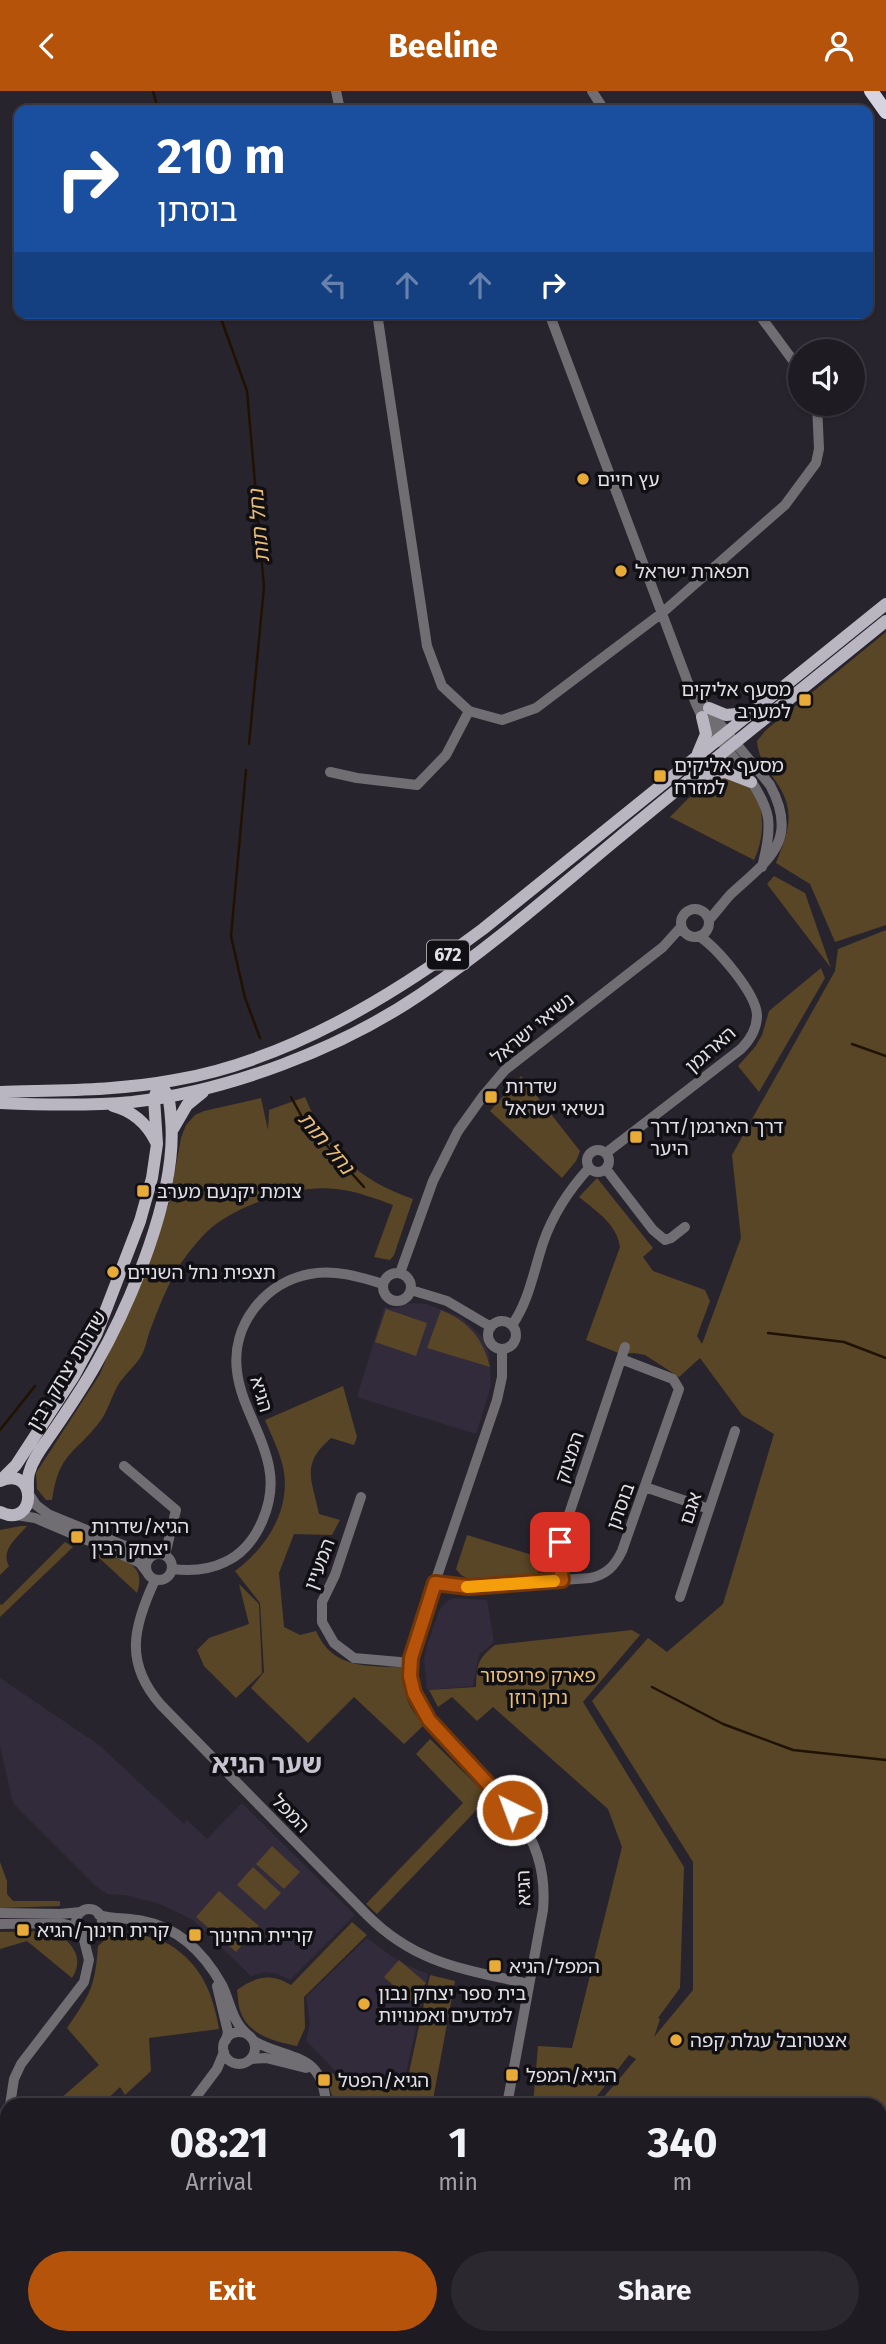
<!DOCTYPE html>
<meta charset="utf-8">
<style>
:root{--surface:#1e1b22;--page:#2b282f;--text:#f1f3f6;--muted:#a1a1a5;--line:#3c3940;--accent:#b45309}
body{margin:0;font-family:"Fira Sans","Noto Sans Hebrew",sans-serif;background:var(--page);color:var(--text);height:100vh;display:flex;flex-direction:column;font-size:26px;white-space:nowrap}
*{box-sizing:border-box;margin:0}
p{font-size:23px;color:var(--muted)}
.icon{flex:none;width:38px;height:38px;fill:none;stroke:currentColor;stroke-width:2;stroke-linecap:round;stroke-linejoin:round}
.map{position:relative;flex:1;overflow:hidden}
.drawer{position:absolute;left:0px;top:2007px;width:887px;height:247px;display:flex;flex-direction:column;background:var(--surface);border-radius:21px 21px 0 0;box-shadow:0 2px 5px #0004,0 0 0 2px var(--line)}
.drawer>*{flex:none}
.hud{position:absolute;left:14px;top:14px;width:859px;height:214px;border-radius:14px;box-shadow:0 2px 5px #0004,0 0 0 2px var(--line);background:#1a4fa0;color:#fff;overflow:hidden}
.buttons{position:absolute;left:788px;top:248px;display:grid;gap:14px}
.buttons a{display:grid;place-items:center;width:77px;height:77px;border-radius:50%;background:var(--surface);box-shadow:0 2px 5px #0004,0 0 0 2px var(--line);font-size:35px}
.pin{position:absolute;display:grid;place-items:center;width:60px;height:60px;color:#fff;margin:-30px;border-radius:14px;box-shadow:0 4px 10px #0006}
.me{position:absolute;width:77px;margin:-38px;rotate:318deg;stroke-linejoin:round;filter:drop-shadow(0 0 5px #0008)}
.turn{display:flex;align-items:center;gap:24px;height:147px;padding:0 28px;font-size:32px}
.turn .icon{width:91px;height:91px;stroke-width:2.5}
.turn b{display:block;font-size:49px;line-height:60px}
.lanes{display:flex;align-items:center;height:66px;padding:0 28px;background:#0003;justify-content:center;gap:35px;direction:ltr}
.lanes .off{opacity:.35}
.eta{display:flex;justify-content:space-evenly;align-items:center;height:119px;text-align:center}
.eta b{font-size:42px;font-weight:700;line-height:49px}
.button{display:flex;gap:14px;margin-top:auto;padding:14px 28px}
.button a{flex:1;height:80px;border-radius:42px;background:var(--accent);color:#fff;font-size:28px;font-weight:700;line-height:80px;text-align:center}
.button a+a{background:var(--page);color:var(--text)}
header{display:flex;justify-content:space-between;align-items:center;height:91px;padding:0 28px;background:var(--accent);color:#fff;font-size:32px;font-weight:700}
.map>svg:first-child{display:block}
</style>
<header><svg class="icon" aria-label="back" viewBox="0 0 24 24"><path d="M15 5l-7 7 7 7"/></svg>Beeline<svg class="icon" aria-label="person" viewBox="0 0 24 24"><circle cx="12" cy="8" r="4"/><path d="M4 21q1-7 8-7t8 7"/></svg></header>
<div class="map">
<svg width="886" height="2253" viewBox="0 0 886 2253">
<rect width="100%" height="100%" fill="#28242e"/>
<path fill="#322b3b" d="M411,1212l15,1 35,13 21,20 7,16 2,33 -15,48 -119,-37 27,-89h10z
M454,1507l33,2 7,42 -15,13 -6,31 -46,4 -3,-30 3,-15 12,-34 7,-9z
M0,1587l99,67 85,79 3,-4 20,19 35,-36 113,112 -65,65 -12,-6 -13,-2 -14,4 -58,-56 -33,-16 -35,-9 -18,-1 -10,-7 -84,-84 -13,-57z
M367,1847l34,25 27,11 -23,104 -68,-5 -31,-33 4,-17 -4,-26z"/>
<path fill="#594626" d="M886,541v293l-51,17 -25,-58 -34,-21c14,-36 21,-54 -4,-87 -8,-11 -14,-21 -15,-35l9,-11z
M724,686c6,2 17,4 22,8 22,16 18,55 8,75l-84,-43c15,-14 32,-37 54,-40z
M774,785l31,17 26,75 -64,-84z
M886,839v1414h-286l-3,-6h283v-233h-283l39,-46 -7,-4 -39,50h-57l5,-59 34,2 50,-201 -14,-38 -115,-102 -16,14 -25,-24 -14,10 -9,-17 47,-3c1,-22 1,-28 19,-42l137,-15 8,5 -57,67 101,165 -4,121 -22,30 2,1 -6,18 39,-47v-128l-101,-161 56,-63 19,14 56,-48 51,-170 -32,-19 -42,-57 -21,19 -34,-22 -11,-2 -13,1 -35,-14 34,-93c-3,-23 -24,-36 -41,-50l18,-19 56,70 -10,9 10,14 52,19 5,11 -13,35 5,8 39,-106 -9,-83 103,-184 3,-22z
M821,877l4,10 -66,114 -21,-26 17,-19 7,-12 7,-24z
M521,985l59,75 -4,10 -14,17 -72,-67z
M305,1006c22,53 53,83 108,102l-19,56 -4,5 -16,-3 19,-52c-18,-7 -38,-14 -57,-16 -37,-5 -96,15 -125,39 -13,12 -24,26 -34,41 -10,18 -19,40 -26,59 -4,9 -5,21 -11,30 -7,10 -17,18 -23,29 -6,11 -9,23 -16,33 -25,34 -42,31 -49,80h-6l-9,-11 -1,-16 64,-99 69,-171 12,-65 5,-13 9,-10 9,-4 57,-13 7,32 1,-20z
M386,1218l41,14 -11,33 -41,-14z
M441,1219c27,11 42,28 49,57l-63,-19z
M343,1295l14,51 -3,8 -23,-7c-31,27 -19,41 -12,76l21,6 -8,15 -38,-1 -15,39 5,54 16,8 16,-4c17,39 53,35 89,36 -2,28 1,37 19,58l-20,19 -50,-47 -46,46 -57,-55 13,-16 -4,-69 -25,-32c30,-22 55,-59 49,-99 -3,-18 -12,-35 -19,-52z
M21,1435h6c-10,12 -27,24 -18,40l-9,9v-45z
M467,1444l78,24c-2,8 -3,13 -12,16l-64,4 -8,-4 -5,-6z
M65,1451l8,5 -73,70v-13l2,1z
M95,1463c24,5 53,7 42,39z
M239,1493l20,20 3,69 -26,25 -32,-32 -7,-16 12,-12 40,-14z
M430,1648l59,58 -112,117 -11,-10 97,-101 -47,-49z
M272,1755l28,26 -16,17 -28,-25z
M0,1771l7,19v13l6,7h47v5l-60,2z
M253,1776l28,26 -16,17 -28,-25z
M219,1800l40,35 -23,26 -40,-35z
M352,1831l15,13 -63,62 1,31 -8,18c-21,-4 -48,-11 -56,-33 -3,-7 -3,-16 -4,-23 18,-13 33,-18 54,-5z
M51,1840c19,8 35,26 21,47l-45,-37 -27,8v-17z
M138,1843c10,3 23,5 32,11 32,20 43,49 49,84l-70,9 2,33 -26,24 -5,-8 -19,18h-36l-5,-6 39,-34 -32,-37c23,-34 28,-40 31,-82l11,-10z
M399,1869l27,23 -15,18 -27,-24z
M430,1884l25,6 -23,124h-97l-9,-28 7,-4 2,4 42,6 5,-4 25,3z"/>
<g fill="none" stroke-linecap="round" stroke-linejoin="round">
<path stroke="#201200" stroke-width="2.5" d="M153,0l5,19
M219,222l28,78 17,196 -15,157
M246,679l-15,166 14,62 15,40
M852,953l34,12
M291,1006l12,22 61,68
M768,1242l76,9 42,16
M0,1339l35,-44
M652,1596l71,37 70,26 93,10
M880,2114l6,2"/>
<path stroke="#706e73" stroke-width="10" d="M336,0l4,19
M592,0l12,19
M377,222l50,333 15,40 27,25 33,9 34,-12 126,-95 123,-108 31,-42 3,-14 -2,-45
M549,222l147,391 6,13c19,26 61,70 66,101 2,16 -2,33 -6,49
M758,222l42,57
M693,600l77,94c30,56 -2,75 -40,110 -7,8 -14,17 -21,25
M330,681l27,6 60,7 29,-30 23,-44
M681 832a14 14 0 1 1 28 0a14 14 0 1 1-28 0Z
M587 1070a11 11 0 1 1 22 0a11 11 0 1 1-22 0Z
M606,1062l135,-104c9,-9 16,-20 16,-34 -1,-22 -40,-67 -58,-79
M606,1078l47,61 12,10 6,-2 14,-11
M383 1196a14 14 0 1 1 28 0a14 14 0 1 1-28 0Z
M400,1182l33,-92 25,-50 25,-35 22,-26 158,-123 18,-20
M411,1199l36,11 44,26
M488 1244a14 14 0 1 1 28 0a14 14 0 1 1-28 0Z
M512,1234c17,-24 22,-55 31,-82 10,-29 25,-52 46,-75
M502,1258v28l-5,23 -81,238c-7,27 -8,48 7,73l96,108c20,28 27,57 24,91l-36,195
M124,1375l52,44 -11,45
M645,1396l64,22
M29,1403l7,11 12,9 87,36 20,4
M361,1406l-26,78 -13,27v20l12,21 20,15 57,5
M16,1424l19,3 94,40 11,5 6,8
M146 1476a13 13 0 1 1 26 0a13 13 0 1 1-26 0Z
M172,1478c17,2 37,1 53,-7 33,-15 51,-61 44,-95 -6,-34 -28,-61 -32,-96 -6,-46 28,-89 73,-97 24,-5 50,3 73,10
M155,1489c-22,47 -31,83 6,125l206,210c49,49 97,54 162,69
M562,1489l-3,-24 3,-21 63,-188
M435,1492l34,4 121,-9c16,-3 25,-12 32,-27l57,-162 -6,-10 -52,-20
M680,1506l55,-166
M76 1831a13 13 0 1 1 26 0a13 13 0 1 1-26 0Z
M0,1822l60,1 21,-2
M99,1824c15,4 30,3 44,6 37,7 61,32 79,64 8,16 10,36 24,48
M0,1833l60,-1 17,4
M217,1895l11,46 -2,8
M223 1957a16 16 0 1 1 32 0a16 16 0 1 1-32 0Z
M254,1950c35,20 69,10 72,64
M251,1968l15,-1 40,10
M10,2014l4,-26 7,-15 63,-82 5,-22 -7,-28
M190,2014l27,-36 7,-17
M0,2236l7,7
M122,2247l5,6
M261,2247l3,6
M343,2247l4,6
M435,2247l18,6
M405,2253l18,-6
M493,2253l10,-6
M574,2253l3,-6"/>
<path stroke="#bab6c1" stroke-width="12" d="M709,617l17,7 21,-2
M698,662l8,-19 -4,-17
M697,685l28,-4 26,10
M0,1001c59,-2 117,-1 175,-12 111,-19 218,-84 308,-151l403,-325
M0,1012c44,2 88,3 132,-1 97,-11 208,-53 289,-108 69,-46 131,-101 195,-154 89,-74 180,-146 270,-219
M113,1015c20,5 34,18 43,36
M173,1038l14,-24 16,-13
M2,1388l14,-14 58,-89 22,-41 11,-28 33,-86 12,-43 5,-34 -3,-46 2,-5
M28,1400c0,-8 -1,-14 2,-21 4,-14 14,-25 22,-37 15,-22 30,-44 43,-67 36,-63 83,-174 76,-247 -1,-11 -1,-21 -7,-30
M0,1421c37,18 38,-48 0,-31"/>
<path stroke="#d8d3e0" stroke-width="14" d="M871,0l15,21"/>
</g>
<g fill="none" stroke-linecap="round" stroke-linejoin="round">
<defs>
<path id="route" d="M512,1719l-83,-90 -15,-27 -4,-17 1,-18 24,-75 34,4 93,-7 -3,-24 1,-14"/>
</defs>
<use href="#route" stroke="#753606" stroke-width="18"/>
<use href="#route" stroke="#b45309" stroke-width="12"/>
<path stroke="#f59e0b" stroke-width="12" d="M467,1496l87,-6"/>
</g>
<g fill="#e8ab37" stroke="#100f13" stroke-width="2.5">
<circle cx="583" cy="388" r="7"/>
<circle cx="621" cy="480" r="7"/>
<rect x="798" y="602" width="14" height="14" rx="3.5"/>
<rect x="653" y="678" width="14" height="14" rx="3.5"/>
<rect x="484" y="999" width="14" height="14" rx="3.5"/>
<rect x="629" y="1039" width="14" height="14" rx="3.5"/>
<rect x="136" y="1093" width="14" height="14" rx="3.5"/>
<circle cx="113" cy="1181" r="7"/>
<rect x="70" y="1439" width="14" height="14" rx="3.5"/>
<rect x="16" y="1832" width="14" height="14" rx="3.5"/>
<rect x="188" y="1837" width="14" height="14" rx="3.5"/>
<rect x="488" y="1868" width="14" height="14" rx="3.5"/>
<circle cx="364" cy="1913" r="7"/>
<circle cx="676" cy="1949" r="7"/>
<rect x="505" y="1977" width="14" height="14" rx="3.5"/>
<rect x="317" y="1982" width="14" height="14" rx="3.5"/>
</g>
<g text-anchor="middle" stroke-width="7" stroke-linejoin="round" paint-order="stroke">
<rect fill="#100f13" stroke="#a3a1a7" stroke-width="2" x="427" y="849.5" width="42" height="29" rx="5"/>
<g font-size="18" font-weight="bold" fill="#e2e0e6">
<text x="448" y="870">672</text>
</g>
<g font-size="19" fill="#e2e0e6" stroke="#100f13" text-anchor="start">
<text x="597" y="395">עץ חיים</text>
<text x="635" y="487">תפארת ישראל</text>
<text x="791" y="605" text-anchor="end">מסעף אליקים<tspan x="791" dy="22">למערב</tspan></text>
<text x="674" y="681">מסעף אליקים<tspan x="674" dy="22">למזרח</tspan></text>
<text x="505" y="1002">שדרות<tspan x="505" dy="22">נשיאי ישראל</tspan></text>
<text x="650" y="1042">דרך הארגמן/דרך<tspan x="650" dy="22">היער</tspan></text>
<text x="157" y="1107">צומת יקנעם מערב</text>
<text x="127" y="1188">תצפית נחל השניים</text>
<text x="91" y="1442">הגיא/שדרות<tspan x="91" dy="22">יצחק רבין</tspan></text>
<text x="37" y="1846">קרית חינוך/הגיא</text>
<text x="209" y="1851">קריית החינוך</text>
<text x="509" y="1882">המפל/הגיא</text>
<text x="378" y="1909">בית ספר יצחק נבון<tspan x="378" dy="22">למדעים ואמנויות</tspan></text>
<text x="690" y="1956">אצטרובל עגלת קפה</text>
<text x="526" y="1991">הגיא/המפל</text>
<text x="338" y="1996">הגיא/הפטל</text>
</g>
<g font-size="19" fill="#e2e0e6" stroke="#100f13">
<text transform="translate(532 937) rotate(-39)" y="7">נשיאי ישראל</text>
<text transform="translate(710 958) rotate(-41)" y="7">הארגמן</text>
<text transform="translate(66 1279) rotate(-59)" y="7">שדרות יצחק רבין</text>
<text transform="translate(262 1303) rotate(73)" y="7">הגיא</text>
<text transform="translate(569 1366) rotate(-71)" y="7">המצוק</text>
<text transform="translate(620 1415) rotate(-70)" y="7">בוסתן</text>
<text transform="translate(690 1417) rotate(-72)" y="7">אגם</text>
<text transform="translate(319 1473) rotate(-69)" y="7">המעיין</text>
<text transform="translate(291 1722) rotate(46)" y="7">המפל</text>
<text transform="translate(523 1797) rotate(-92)" y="7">הגיא</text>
</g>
<g font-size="19" fill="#ebbf76" stroke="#100f13">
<text x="538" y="1591">פארק פרופסור<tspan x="538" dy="22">נתן רוזן</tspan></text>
</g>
<g font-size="21" font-style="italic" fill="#e8bc74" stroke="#100f13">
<text transform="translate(259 435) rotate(-95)" y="7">נחל תות</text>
<text transform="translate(326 1052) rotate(50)" y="7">נחל תות</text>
</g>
<g font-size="26" font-weight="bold" fill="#c8c3d0" stroke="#100f13">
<text x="267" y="1682">שער הגיא</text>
</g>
</g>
</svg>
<div class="buttons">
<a><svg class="icon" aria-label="sound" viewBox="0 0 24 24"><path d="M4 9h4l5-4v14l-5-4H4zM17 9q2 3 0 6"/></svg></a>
</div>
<div class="pin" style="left:560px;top:1451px;background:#d93025"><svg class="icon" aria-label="arrive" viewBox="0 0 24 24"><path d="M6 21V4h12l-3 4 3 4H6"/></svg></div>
<svg class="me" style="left:512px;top:1719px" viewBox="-20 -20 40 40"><circle r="17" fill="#b45309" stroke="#fff" stroke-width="3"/><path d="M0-11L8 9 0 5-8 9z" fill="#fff"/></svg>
<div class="hud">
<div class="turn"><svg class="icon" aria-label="right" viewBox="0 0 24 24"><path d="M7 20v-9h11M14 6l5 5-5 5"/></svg><div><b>210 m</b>בוסתן</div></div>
<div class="lanes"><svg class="icon off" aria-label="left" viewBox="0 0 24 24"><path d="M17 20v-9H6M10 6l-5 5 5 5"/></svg><svg class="icon off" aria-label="ahead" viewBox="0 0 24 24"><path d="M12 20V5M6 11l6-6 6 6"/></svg><svg class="icon off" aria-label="ahead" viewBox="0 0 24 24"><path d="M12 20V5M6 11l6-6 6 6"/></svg><svg class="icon" aria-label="right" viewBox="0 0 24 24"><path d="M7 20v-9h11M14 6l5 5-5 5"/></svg></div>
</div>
<section class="drawer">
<div class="eta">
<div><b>08:21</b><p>Arrival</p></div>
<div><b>1</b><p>min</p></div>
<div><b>340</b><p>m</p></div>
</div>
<div class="button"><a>Exit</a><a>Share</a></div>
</section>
</div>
